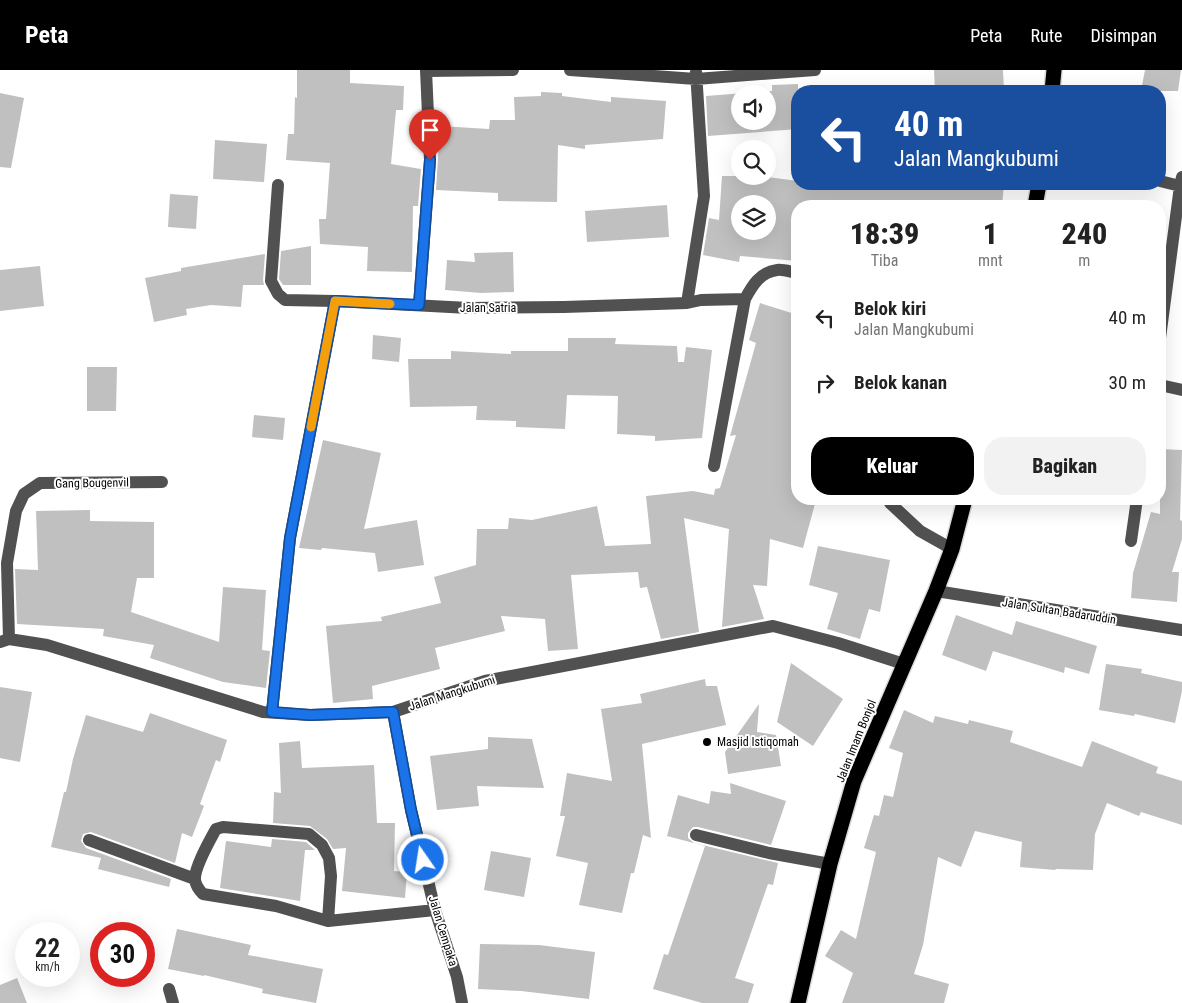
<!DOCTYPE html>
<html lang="id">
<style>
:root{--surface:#fff;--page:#f2f2f2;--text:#222;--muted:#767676;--accent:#000}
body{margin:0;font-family:"Roboto Condensed",sans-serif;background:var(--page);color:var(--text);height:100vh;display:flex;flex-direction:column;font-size:19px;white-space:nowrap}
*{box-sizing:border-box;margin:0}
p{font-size:16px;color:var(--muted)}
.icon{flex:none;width:28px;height:28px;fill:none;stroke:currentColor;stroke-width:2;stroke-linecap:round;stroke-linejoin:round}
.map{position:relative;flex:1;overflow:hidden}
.drawer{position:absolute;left:791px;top:130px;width:375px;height:305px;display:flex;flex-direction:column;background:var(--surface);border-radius:20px;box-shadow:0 5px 20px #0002}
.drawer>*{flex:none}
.top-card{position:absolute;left:791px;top:15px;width:375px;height:105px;border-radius:20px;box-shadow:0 5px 20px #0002;background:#1a4fa0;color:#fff;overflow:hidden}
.controls{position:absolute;left:731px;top:15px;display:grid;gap:10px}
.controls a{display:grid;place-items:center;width:45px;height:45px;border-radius:50%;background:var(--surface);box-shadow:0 5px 20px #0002;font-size:25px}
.speed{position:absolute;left:15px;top:852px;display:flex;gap:10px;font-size:25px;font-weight:700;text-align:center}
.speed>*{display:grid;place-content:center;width:65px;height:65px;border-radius:50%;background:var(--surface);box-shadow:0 5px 20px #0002;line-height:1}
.speed small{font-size:12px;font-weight:400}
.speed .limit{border:8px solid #d22;background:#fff;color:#111}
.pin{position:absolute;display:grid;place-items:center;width:42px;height:42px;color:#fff;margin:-51px -21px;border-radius:50% 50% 50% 0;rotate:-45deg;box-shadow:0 0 5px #0007}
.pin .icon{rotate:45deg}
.me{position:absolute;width:55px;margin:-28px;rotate:347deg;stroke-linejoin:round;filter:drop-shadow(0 0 4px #0008)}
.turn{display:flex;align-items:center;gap:18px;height:105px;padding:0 20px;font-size:22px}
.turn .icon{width:65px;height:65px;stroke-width:2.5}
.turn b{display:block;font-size:35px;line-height:42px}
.eta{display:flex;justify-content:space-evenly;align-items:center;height:85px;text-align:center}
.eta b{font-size:30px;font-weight:800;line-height:35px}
.action{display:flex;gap:10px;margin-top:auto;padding:10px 20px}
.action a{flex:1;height:58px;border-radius:20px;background:var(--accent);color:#fff;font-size:20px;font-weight:800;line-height:58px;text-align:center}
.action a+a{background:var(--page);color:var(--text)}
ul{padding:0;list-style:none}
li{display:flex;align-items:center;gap:15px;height:65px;padding:0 20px}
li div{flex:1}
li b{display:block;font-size:19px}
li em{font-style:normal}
header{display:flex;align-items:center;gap:30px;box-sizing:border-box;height:70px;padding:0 25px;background:var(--accent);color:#fff}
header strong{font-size:24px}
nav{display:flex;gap:28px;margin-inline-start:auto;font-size:18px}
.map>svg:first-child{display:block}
</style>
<header>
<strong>Peta</strong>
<nav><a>Peta</a><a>Rute</a><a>Disimpan</a></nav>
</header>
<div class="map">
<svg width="1182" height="933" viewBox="0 0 1182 933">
<rect width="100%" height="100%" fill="#fff"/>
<path fill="#c0c0c0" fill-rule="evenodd" d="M297,0h53v13l54,3 -1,24h-7l-5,54 30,5 -3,37h-5l-1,66 -45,-1 1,-24 -48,-3 -1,-25h7l4,-56 -44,-3 2,-26h6l1,-37 2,1z
M934,0h69l1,21h-69z
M1145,0h36l-3,21h-37z
M798,14v45l-90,7 -2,-40 66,-5v-6zM740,24h28v27h-28z
M541,22l21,1v3l49,6v-5l55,4 -3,38 -78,6v4l-27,-4 -1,57 -59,-1v-8l-62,-3 4,-64 49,3 1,-9h25l-1,-23 27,-1z
M0,23l24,5 -13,70 -11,-1z
M215,70l52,4 -3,38 -51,-3z
M722,106h39l37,5v3h206l-2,22h-67l-33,-2 -1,2h-103v55l-58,-5 -1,6 -36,-7 6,-37 10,2zM740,134h28v27h-28z
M170,124l28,2 -2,33 -28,-2z
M667,135l2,32 -82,5 -2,-31z
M311,176v39h-28l-4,-6 2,-28z
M513,182l1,40 -33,1 -36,-3 2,-30 28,2 -1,-9z
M265,184l-2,26 1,5h-21l-2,22 -30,-2 -25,4 1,6 -33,7 -9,-44 36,-7v-3z
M40,196l4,40 -44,5v-41z
M760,233l38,12v184l18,1 -13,48 -33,-9 -3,47 -14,-1 11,34 -42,8 7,-98 -45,-11 15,114 -38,7 -14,-52 -7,1 -2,-16 -67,3 7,74 -30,2 -3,-32 -44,-3 4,15 -70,17 5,21 -68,17 1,13 -40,4 -7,-77 56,-5 -1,-4 60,-14 -7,-26 42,-12 1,-36h31l1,-11 23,2 65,-14 8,40 46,-2 -5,-48 47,-5 21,4 1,-6 5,-1 16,-53 -6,1 26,-93 -7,-3z
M373,265l28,3 -2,24 -27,-3z
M568,268h48l-1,6 62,2 1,16h6l2,-15 26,3 -10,88 -47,3v-5l-38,-2 1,-38 -51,-1 -2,34 -49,-2v-6l-40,-1 1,-14 -67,1 -2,-48h43v-8l60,3v-3h57z
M87,297h30l-1,44h-29z
M254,345l31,3 -2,22 -31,-3z
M323,370l58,13 -17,76 53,-9 7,45 -46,7 -3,-19 -53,-5 -1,2 -22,-2z
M1160,379l22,1 -2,70 2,1v18l-10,33h7l-2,30 -46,-4 2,-25 18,-61 9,2z
M90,440v11l64,1v56h-17l-6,34 88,30 4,-55 43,3 -4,60 8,1 -4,37 -43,-6 -73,-24 4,-13 -51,-9 1,-7 -87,-5 -2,-55 23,1 -2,-59z
M818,476l72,14 -10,52 -11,-3 -9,30 -33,-10 11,-36 -29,-8z
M956,545l56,20 4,-14 81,25 -8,28 -24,-7 -1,6 -71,-22 -7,20 -44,-16z
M791,593l52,36 -30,47 -36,-24z
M1106,594l36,5 -1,4 41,9v9l-7,32 -40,-9 -1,2 -35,-6z
M705,609l1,7h11l9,39 -84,19 9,94 -8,-3 -9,38h-3l-9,40 -43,-8 9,-42 -32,-7 9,-40h-5l7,-43 45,8 -11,-72 41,-6 -2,-9z
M0,617l32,5 -12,70 -20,-4z
M759,634l-2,28 19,3 5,31 -53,8 -3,-22z
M904,640l29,13 2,-7 33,8 1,-4 44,11 -3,11 72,25 10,-26 66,26 -2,6 26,8v44l-41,-13 -2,4 -32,-13 -12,31 -2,36 -37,-1 -1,1 -35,-3 2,-25 -47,-11 -14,36 -23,-10 -15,88 -9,29 35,10 -5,19h-102l11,-30 -28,-17 16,-26 15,9 20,-87 -12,-4 10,-33 5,1 5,-21 9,2 10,-44 -14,-5z
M150,643l77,27 -7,22 -4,-2 -16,44 4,2 -12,31 -10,-4 -7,30 -84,-31 -8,2 -2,7 5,7 85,31 -2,8 -71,-18 3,-11 -50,-11 13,-55h2l7,-33 13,-44 57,17z
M488,667l44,2 12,49 -67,-2 2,20 -42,4 -7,-54 58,-7z
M300,671l2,27 72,-3 3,58h18l-1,48 13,1 -2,26 -63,-7 4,-43 -13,1 -6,-10 -17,-13 -37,-3 1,-31 7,1 -2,-50z
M730,713l56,18 -15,44 -73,-18h-5l-5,6v5l6,5 84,20 -5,22 -5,-1 -33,94 19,6 -6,19h-46l-49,-14 11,-35 4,1 37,-109 -38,-10 11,-41 31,9 2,-13 20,3z
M272,769l34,3 9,8h-10l-5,51 -80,-13 6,-47 45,6z
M491,781l40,7 -7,39 -40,-7z
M177,859l74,16 -3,10 75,14 -7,34 -54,-10 1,-4 -59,-14v1l-36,-7z
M480,874l59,1 56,7 -6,47 -68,-8 -43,-2z
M17,908l10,25h-27v-18z"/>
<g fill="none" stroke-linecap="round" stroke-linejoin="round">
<defs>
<path id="highway" d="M1052,21l2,-21
M1035,136l4,-22
M798,933l32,-139 24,-83 82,-190 16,-42 13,-50"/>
</defs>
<use href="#highway" stroke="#dbdbdb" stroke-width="18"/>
<path stroke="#515151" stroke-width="12" d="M570,0l126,9 119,-9
M426,1l87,-1
M1160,111l20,5 2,-9
M278,115l-7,96 7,13 7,6 50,1 134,7 95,-1 123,-4 14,-3 44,-1c7,-13 15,-27 32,-29 6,-1 14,2 21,3
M687,233l17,-107 -8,-124
M419,235l11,-145 -4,-90
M1160,268l20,-152h2
M1160,315l22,5
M714,396l31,-167
M889,429l1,4 30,28 32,18
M1131,471l6,-42
M936,521l246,39
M9,569l-2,-76 9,-52 8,-17 16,-11 122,-1
M0,572l9,-3 38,6 216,67 47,3 83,-3 92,-31 288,-55 65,17 66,21
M272,642l18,-174 45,-237
M393,642l18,98 24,100 22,67 5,26
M696,765l73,18 61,11
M89,770l106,39
M328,851l-52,-15 -73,-12c-4,-4 -7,-8 -8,-14 -1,-12 15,-40 21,-51l7,-2 86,7 13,11 7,13 2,18 -3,45 107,-11
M169,919l4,14"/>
<use href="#highway" stroke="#000" stroke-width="15"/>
</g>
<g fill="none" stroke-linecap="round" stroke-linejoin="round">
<defs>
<path id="route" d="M423,790l-12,-50 -18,-98 -83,3 -38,-3 18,-174 45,-237 84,4 11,-145"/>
</defs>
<use href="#route" stroke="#114b97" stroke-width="12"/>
<use href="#route" stroke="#1a73e8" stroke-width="9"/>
<path stroke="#f59e0b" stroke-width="9" d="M311,357l24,-126 55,3"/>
</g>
<circle fill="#000" stroke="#fff" stroke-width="2" cx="707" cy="672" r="5"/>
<g text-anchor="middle" stroke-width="4" stroke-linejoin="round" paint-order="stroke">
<g font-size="12" fill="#000" stroke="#fff">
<text x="488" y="242">Jalan Satria</text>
<text transform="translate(92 413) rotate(-1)" y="4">Gang Bougenvil</text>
<text transform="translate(1059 541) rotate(9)" y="4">Jalan Sultan Badaruddin</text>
<text transform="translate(452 623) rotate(-18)" y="4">Jalan Mangkubumi</text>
<text transform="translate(856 671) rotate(-68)" y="4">Jalan Imam Bonjol</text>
<text transform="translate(443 861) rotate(73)" y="4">Jalan Cempaka</text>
</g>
<g font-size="12" fill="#000" stroke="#fff" text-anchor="start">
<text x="717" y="676">Masjid Istiqomah</text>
</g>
</g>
</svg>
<div class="controls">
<a><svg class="icon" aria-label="sound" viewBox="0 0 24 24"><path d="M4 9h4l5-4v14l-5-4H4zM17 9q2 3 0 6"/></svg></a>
<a><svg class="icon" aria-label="search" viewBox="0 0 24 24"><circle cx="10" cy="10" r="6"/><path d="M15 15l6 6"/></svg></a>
<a><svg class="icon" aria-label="layers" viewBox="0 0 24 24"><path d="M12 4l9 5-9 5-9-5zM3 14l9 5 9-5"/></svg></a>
</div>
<div class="speed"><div>22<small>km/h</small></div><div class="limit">30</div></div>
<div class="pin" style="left:430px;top:90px;background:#d93025"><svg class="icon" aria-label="arrive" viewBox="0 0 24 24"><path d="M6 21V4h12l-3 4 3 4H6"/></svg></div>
<svg class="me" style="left:423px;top:790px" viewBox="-20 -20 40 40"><circle r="17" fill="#1a73e8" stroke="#fff" stroke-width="3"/><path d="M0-11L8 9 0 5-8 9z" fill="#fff"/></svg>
<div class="top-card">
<div class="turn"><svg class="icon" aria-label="left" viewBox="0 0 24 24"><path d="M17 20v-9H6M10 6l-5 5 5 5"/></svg><div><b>40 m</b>Jalan Mangkubumi</div></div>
</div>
<section class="drawer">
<div class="eta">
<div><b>18:39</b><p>Tiba</p></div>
<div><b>1</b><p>mnt</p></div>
<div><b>240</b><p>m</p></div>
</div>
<ul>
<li><svg class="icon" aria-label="left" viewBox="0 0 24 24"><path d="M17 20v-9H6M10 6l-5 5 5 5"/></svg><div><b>Belok kiri</b><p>Jalan Mangkubumi</p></div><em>40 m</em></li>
<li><svg class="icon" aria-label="right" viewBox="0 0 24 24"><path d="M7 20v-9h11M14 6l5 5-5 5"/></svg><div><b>Belok kanan</b></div><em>30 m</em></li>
</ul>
<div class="action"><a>Keluar</a><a>Bagikan</a></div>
</section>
</div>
